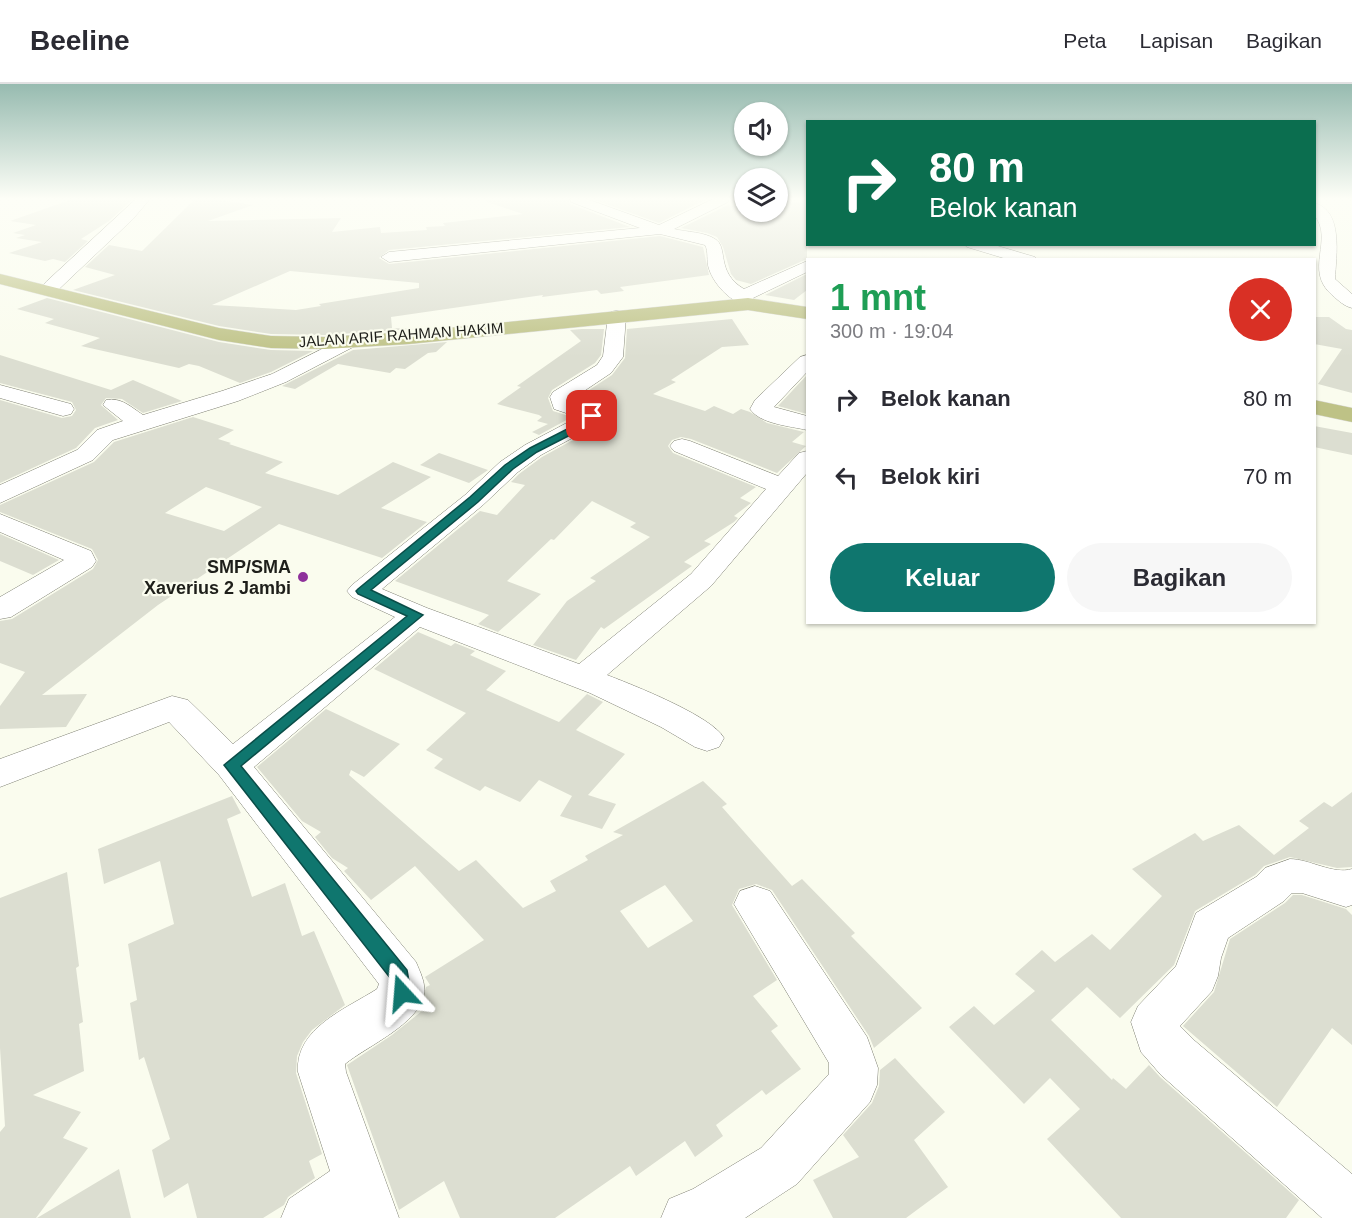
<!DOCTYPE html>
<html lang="id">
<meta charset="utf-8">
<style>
:root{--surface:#fff;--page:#f7f7f7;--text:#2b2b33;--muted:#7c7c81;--line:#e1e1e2;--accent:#0f766e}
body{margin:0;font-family:Helvetica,sans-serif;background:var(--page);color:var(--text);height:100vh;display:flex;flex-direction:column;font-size:22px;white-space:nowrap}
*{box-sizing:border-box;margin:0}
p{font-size:20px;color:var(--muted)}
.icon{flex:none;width:33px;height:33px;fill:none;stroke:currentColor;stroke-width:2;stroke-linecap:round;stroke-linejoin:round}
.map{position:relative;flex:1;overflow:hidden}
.drawer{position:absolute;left:806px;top:174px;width:510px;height:366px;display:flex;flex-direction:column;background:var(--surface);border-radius:0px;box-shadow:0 2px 4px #0004}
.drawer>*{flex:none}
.banner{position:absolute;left:806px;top:36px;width:510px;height:126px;border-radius:0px;box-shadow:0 2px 4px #0004;background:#0b6e4f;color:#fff;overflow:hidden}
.tools{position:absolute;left:734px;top:18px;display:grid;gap:12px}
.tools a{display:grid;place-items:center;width:54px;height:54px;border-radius:50%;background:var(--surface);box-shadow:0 2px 4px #0004;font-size:30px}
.pin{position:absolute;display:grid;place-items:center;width:51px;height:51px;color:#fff;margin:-26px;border-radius:12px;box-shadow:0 3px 9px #0006}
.me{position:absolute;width:66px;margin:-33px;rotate:341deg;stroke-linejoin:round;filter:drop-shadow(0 0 4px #0008)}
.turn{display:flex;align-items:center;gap:21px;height:126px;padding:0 24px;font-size:27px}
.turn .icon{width:78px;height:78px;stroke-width:2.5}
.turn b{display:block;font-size:42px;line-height:51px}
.round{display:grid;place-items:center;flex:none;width:63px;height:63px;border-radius:32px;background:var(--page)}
.summary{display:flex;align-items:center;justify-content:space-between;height:102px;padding:0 24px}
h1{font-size:36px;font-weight:600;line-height:45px;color:#1e9e55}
.primary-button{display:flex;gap:12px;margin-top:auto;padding:12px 24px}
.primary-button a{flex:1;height:69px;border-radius:36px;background:var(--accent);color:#fff;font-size:24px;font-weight:600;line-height:69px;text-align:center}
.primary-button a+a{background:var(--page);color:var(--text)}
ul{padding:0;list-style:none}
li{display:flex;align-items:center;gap:18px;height:78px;padding:0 24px}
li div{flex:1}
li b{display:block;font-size:22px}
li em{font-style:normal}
header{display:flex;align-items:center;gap:36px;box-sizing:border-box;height:84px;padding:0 30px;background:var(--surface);border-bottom:2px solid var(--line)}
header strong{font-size:28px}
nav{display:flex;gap:33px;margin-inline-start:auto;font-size:21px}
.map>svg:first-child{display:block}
</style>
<header>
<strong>Beeline</strong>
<nav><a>Peta</a><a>Lapisan</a><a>Bagikan</a></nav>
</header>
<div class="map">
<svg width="1352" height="1134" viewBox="0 0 1352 1134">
<rect width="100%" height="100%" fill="#fafcee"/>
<path fill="#dcded1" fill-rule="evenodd" d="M73,115h60l-24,22 -28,18 7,2 -23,21 -12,-3 -8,2 -36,-8 33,-11 -26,-4 9,-3 -12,-2 23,-8 -26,-4z
M195,115h18l40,6 -45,16 133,-3 -9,14 48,-5 1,6 46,-3 -1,-3 19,-1 -2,-3 80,-9 -36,-12 1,-3h80l2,5 60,23 -241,23 -10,8 10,6 271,-28 43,11 6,28 -89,12 4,4 -23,3 -4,-4 -55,7 1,-2 -152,22 1,11 22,1 -89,6 -54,-1 -52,-8 -146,-36 42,-15 -30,-8 24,-22 33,6zM290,187l129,12v5l-100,16 2,2 -25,4 -84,-5z
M592,115h115l-48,24z
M777,115l20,4 10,-4v60l-56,25 -15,-4 -5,-6 -8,-27 -6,-10 -10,-4 -26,-5 47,-23 16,3v4h33z
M807,190v16l-13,10 -29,-5z
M47,214l172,44 52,8 42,1 -42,21 -31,11 -41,-17 -10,-2 -10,4 -98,-22 19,-8 -55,-15 9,-4 -37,-10z
M1314,233h15l17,12 6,1v63l-34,-9 24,-35 -28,-5z
M732,235l17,26 -27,2 -51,33 5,2 -23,12 52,17 9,-5 19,8 8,-5 9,3 17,11 37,9 -12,10 14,4 -29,27 -86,-34 -10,-2 -9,3 -4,6 5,7 83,34 -16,11 11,5 -17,13 4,2 -4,4 -30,19 7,3 -27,18 8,4 -88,63 -3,-2 -25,33 -43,-15 34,-44 29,-20 -6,-3 60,-41 -20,-10 6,-4 -44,-22 -38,39 -3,-1 -44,42 34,13 -43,38 -20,-8 11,-9 -94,-34 85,-70 17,4 28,-30 -14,-3 8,-8 23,-17 60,-33 3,-7 -6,-10 -22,-9 35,-23 13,-17 2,-29z
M582,245h22l-3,26 -6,8 -43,27 -4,8 5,13 19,6 -33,18 -7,-3 16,-8 -11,-3 5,-4 -3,-2 -42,-11 24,-17 -4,-1 64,-45 -11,-11z
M447,258l-11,10 -8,1 -23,16 -9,-1 -6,5 -52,-9 -43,25 -13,-3 71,-36z
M0,271l111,35 22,-10 49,21 -39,12 -21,-14 -16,-1 -5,7 17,15 -23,8 -19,20 -76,35v-83l62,18 10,-2 4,-6 -4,-8 -72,-19z
M807,291v39l-29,-8z
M193,333l41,13 -16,9 13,4 -2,1 54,18 -18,11 73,22 55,-33 38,15 -50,31 46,14 -45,36 -103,-34 -121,81 -116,90 45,-1 -21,33 -66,2v-23l25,-34 -25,-9v-42l12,-2 81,-50 5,-9 -6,-11 -92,-37v-7l94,-43 20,-20zM206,403l56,20 -38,24 -59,-18z
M1314,342l38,7v22l-38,-8z
M439,369l49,17 -19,13 -49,-18z
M0,450l59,26 -26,15 -33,-14z
M418,548l33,14 4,-3 20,8 -5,4 36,16 -20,19 73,32 28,-28 16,8 -27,28 49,24 -37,41 28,9 -14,25 -42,-13 12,-20 -33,-16 -19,22 -35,-16 -5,5 -46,-23 9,-9 -17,-9 40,-37 -92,-44z
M326,625l74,35 -36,33 -13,-7 -2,5 110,96 17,-11 47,48 33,-17 -6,-10 38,-21 -3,-4 38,-21 -10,-3 90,-51 24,23 -5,3 70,79 10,-7 53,54 -4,3 71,72 -48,40 -5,-12 -97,-146 -16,-6 -17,5 -7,16 45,75 -24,16 25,30 -7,5 30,38 -35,26 -4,-5 -46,35 7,11 -28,21 -10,-16 -49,35 -6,-10 -75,52h-95l-16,-37 -45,29 -52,-145 45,-30 30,-24 -2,-3 6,-21 4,-2 -5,-8 59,-37 -69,-74 -44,34 -27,-29 4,-3 -16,-10 -17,-21 6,-5 -19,-11 -45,-54zM665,801l28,36 -45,27 -28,-37z
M1352,708v75l-15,1 -47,-11 -26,9 -9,9 -60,36 -21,54 -54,53 -33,-31 -36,33 61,60 1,-2 13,11 23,-24 11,12 139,123 -13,18h-165l-74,-79 33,-30 -30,-31 -26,26 -75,-77 25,-21 20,19 41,-34 -20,-17 27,-24 13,12 37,-28 18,16 52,-54 -30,-27 63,-36 8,8 36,-16 35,30 35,-27 -10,-7 25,-19 8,5z
M232,712l9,17 -14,6 25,78 33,-14 17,53 12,-5 31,74 -33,25 -9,12 -6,14 -1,17 26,81 -13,7 6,17 -27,19 -4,8 -21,13h-66l-9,-35 -24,15 -12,-48 18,-11 -26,-82 -5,3 -9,-57 7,-3 -9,-56 46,-20 -14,-63 -56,23 -6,-35z
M67,788l12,94 -3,2 7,54 -4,2 5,47 -51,24 48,17 -18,26 25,10 -52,70h-36v-86l5,-6 -5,-78v-150z
M1293,811h9l44,14 6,6v130l-20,-17 -55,79 -94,-81 31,-34 16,-53 55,-36z
M895,974l50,54 -31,28 34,47 -42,31h-73l-20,-38 46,-23 -16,-22 29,-32 7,-17 1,-16z
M119,1085l12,49h-94z"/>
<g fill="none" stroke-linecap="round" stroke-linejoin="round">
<defs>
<path id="minor" d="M136,115h14l-17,20 -75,71h-12l-3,-4 3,-4z
M570,115h17l72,26 54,-26h16l-1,3 -54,27c12,3 31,3 41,10 14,8 0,33 29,50l63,-28v11l-54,26 2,2 -3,4c-17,4 -38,-19 -43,-35 -3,-8 0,-17 -4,-24l-45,-11 -271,28 -8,-5 8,-5 251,-24 -69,-26z
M1314,119c30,7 22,53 21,76l17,15v14c-8,-2 -13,-7 -20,-13 -29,-25 3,-56 -18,-80z
M965,160h26l44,13 2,3h-27l-43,-13z
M617,227l6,1 3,4 -3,41 -12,16 -39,26 25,9 6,10 -3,5 -59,32 -23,17 -35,33 -101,84 45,19 152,56 112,-90 75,-85 -92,-38 -4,-5 4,-5 8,-2 8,2 88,35 21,-23 8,-2v22l-96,113 -104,89c26,10 105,41 117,63l-5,9 -12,4 -12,-4 -34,-20 -71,-34 -170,-66 -166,140 162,195c4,10 10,21 8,32 -5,30 -57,52 -79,70l1,8 53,146h-118l8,-19 41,-28 -32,-99c-3,-44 48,-63 79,-83l2,-5 -160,-209 -50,-53 -169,65v-28l172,-63 16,4 45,44 162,-127 -43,-20 -5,-6 5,-6 113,-90 35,-33 25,-17 53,-28 -24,-8 -4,-12 3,-5 44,-27 6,-9 5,-40 3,-4z
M348,252l7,2 3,4 -3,4 -69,36 -48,19 -125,39 -20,20 -93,43v-18l77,-35 20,-20 26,-9 -20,-16 3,-5c15,-3 25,7 37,15l79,-24 50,-17z
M807,271v17l-33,35 33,9v14c-17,-4 -47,-6 -57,-21l5,-9 45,-43z
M0,301l71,19 3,5 -3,5 -8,2 -63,-18z
M0,430l91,37 5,10 -4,6 -81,50 -11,2v-22l64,-37 -64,-28z
M1290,775c20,0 43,16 62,10v36l-6,2 -44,-14h-10l-8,8 -56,37 -7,20 -3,18 -6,15 -32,35 15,15 157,133v44h-30l-161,-143 -20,-23 -10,-30 7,-16 38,-40 20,-53 60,-36 9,-9z
M755,802l15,5 97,146 11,31 -1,17 -7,17 -73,82 -52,34h-84l8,-19 24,-10 68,-41 68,-74v-11l-95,-159 6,-13z"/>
<path id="major" d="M0,190l219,54 52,8 54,1 84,-5 339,-34 59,9v12l-59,-9 -339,34 -84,5 -54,-1 -52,-8 -219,-56z
M1314,316l38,8v14l-38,-8z"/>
</defs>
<use href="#minor" stroke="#7f8074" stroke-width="1"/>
<use href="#major" stroke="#dbdbda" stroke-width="1"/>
<use href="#minor" fill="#fff" fill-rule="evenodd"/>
<use href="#major" fill="#bec286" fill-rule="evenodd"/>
</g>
<linearGradient id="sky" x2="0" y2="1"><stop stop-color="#97bbb0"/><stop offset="0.42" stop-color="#fdfef7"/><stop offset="1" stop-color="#fdfef7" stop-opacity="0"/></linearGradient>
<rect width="1352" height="273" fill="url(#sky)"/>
<path fill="#0f766e" stroke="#0a4d48" stroke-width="1.5" d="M589,329l8,3 -5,8 -55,28 -24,17 -35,33 -107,88 52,25 -182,151 166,204 4,23 -3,7 -6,2 -7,-2 -4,-21 -167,-214 183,-149 -49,-22 -2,-3 2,-2 112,-92 35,-32 25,-17 55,-28z"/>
<circle fill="#8e319b" stroke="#fafcee" stroke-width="2" cx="303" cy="493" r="6"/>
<g text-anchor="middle" stroke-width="4.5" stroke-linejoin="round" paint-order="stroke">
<g font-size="15" fill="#1e1f1a" stroke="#fafcee">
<text transform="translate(401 251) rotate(-4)" y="5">JALAN ARIF RAHMAN HAKIM</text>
</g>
<g font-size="18" font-weight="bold" fill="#1e1f1a" stroke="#fafcee" text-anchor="end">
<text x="291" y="489">SMP/SMA<tspan x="291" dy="21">Xaverius 2 Jambi</tspan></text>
</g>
</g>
</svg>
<div class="tools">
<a><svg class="icon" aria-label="sound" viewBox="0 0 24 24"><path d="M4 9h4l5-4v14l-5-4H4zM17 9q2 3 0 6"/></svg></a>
<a><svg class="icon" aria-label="layers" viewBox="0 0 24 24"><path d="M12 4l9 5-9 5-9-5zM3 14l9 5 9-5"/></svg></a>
</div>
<div class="pin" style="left:592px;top:332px;background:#d93025"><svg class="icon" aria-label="arrive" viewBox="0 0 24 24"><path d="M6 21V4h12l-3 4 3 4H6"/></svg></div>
<svg class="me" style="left:402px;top:909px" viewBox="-20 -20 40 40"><path d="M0-17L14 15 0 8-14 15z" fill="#0f766e" stroke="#fff" stroke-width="4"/></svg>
<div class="banner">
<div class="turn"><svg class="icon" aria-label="right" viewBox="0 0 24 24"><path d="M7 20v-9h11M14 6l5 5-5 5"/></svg><div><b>80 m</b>Belok kanan</div></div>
</div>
<section class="drawer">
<div class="summary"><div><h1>1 mnt</h1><p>300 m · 19:04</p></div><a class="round" style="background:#d93025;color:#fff"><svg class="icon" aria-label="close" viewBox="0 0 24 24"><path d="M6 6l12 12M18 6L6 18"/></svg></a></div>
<ul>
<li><svg class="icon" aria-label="right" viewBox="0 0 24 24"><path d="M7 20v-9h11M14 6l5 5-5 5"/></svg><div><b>Belok kanan</b></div><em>80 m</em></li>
<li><svg class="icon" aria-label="left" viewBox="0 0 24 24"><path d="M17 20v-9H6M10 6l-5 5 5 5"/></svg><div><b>Belok kiri</b></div><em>70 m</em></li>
</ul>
<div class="primary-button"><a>Keluar</a><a>Bagikan</a></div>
</section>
</div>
